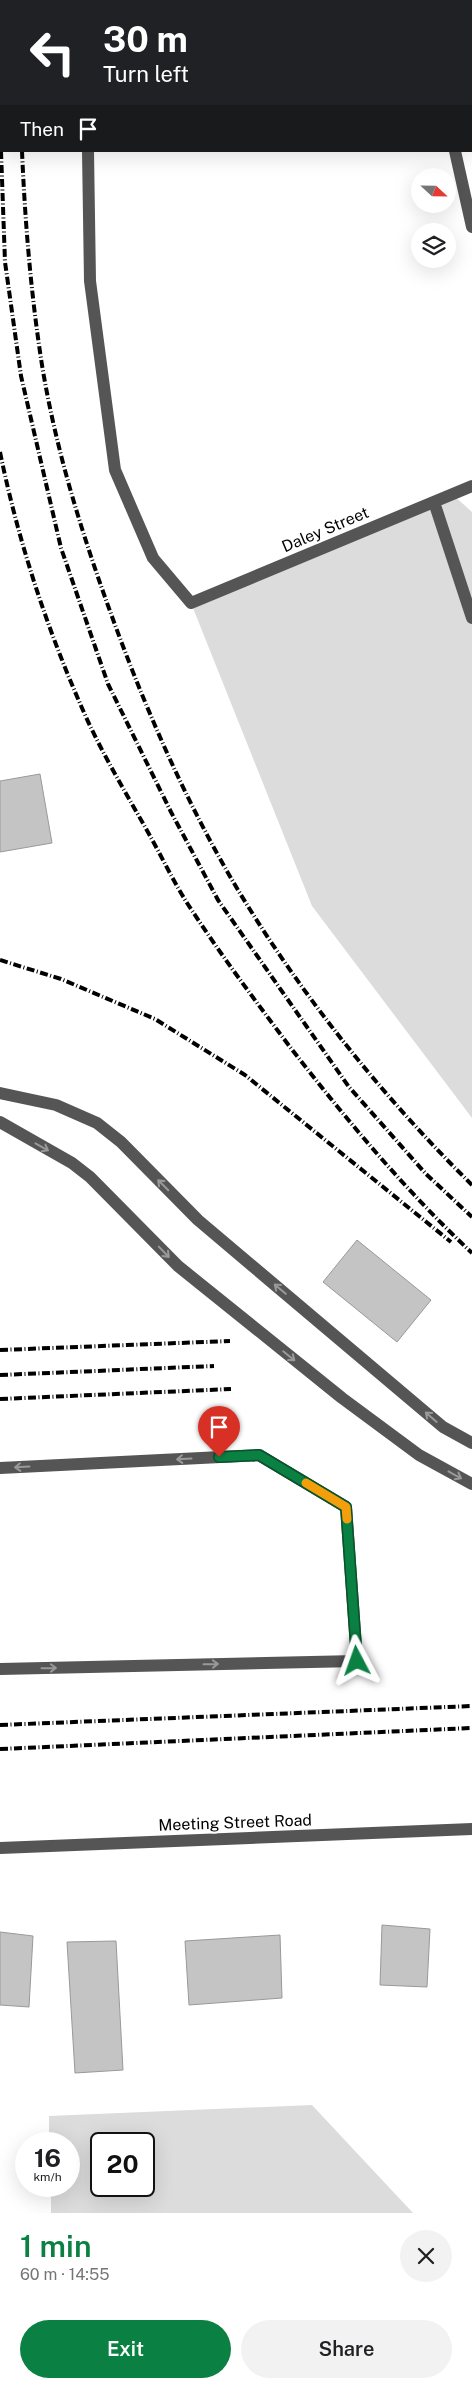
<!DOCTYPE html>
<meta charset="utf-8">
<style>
:root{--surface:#fff;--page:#f2f2f2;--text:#202124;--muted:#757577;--accent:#0b8043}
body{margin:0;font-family:"Public Sans",sans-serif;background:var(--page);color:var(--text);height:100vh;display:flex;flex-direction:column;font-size:19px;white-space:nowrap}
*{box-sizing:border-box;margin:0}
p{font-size:16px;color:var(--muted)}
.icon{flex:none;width:28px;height:28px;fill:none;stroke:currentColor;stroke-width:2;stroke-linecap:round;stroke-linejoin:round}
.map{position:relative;height:2213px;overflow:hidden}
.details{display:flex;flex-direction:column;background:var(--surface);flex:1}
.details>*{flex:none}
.guide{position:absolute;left:0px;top:0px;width:472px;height:152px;box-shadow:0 5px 20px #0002;background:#202124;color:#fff;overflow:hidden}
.needle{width:32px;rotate:112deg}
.fabs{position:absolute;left:411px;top:168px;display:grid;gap:10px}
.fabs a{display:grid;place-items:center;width:45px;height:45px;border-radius:50%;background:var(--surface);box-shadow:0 5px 20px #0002;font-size:25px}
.speed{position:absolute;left:15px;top:2132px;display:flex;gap:10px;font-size:25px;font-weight:700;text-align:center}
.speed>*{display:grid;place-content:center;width:65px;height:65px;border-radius:50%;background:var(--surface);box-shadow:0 5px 20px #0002;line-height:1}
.speed small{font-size:12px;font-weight:400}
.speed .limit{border:2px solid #111;border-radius:8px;background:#fff;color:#111}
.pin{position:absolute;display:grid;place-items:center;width:42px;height:42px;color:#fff;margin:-51px -21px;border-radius:50% 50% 50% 0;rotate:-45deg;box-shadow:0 0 5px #0007}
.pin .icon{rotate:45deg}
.me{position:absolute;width:55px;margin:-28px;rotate:356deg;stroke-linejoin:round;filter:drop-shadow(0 0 4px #0008)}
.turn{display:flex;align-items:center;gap:18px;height:105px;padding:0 20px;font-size:22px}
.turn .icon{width:65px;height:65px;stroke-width:2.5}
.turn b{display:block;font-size:35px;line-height:42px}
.then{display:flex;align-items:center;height:48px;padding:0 20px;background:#0003;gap:10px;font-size:19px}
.round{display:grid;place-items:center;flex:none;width:52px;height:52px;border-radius:26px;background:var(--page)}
.headline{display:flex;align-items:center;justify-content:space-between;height:85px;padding:0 20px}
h1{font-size:30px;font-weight:600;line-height:38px;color:var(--accent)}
.primary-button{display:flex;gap:10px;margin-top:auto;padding:10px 20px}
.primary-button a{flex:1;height:58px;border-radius:30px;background:var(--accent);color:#fff;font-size:20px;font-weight:600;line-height:58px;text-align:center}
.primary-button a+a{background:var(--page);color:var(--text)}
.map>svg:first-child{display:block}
</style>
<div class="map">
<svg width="472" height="2213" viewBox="0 0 472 2213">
<rect width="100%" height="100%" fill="#fff"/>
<path fill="#dcdcdc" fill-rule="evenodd" d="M452,494l20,18v606l-160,-212 -121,-303z
M312,2105l101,108h-362v-27h18v-42h-20v-28zM101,2144h43v42h-43z"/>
<path fill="#c4c4c4" stroke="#999" d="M40,774l12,69 -52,9v-71z
M357,1240l74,60 -34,42 -74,-60z
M382,1925l48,4 -3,58 -47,-2z
M0,1932l33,4 -4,71 -29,-2z
M280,1935l2,63 -93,7 -4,-64z
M116,1941l7,129 -48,3 -8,-131z"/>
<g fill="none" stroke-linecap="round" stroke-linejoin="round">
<path stroke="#555" stroke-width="12" d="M104,1v-1
M471,49h1
M88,151l2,130 25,189 38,88 38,45 281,-117
M455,151l17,76
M434,502l38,116
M0,1093l56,12 41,18 24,19 77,78 245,207 29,16
M0,1122l72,41 18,14 88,89 164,132 77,57 53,29
M0,1468l259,-13 87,52 11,154 -357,8
M0,1848l472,-19"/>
<path stroke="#000" stroke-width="4" stroke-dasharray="8 2.5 1 2.5" stroke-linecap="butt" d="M19,0v1
M0,107l1,40
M1,151l4,111 16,114 40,172 47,136 63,128 47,88 131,187 77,87 46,43
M22,151c3,71 9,144 20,214 13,80 37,159 64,235 36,101 79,202 135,295 64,105 143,203 231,290
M0,452c18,88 46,174 82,256 19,44 44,85 67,126 14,25 26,51 42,75 30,46 63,90 96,134 57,74 117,146 185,210
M0,960l61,19 94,40 90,56 206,167
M0,1350l230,-9
M0,1375l214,-9
M0,1399l231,-10
M0,1725l472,-19
M0,1749l472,-21"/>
</g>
<defs><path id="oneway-shaft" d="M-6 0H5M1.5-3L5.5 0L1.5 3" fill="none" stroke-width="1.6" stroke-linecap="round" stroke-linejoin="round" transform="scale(1.25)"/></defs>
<g stroke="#999">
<use href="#oneway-shaft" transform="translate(42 1147) rotate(29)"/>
<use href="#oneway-shaft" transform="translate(163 1185) rotate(-135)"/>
<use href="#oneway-shaft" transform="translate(164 1252) rotate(46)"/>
<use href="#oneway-shaft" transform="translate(280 1289) rotate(-140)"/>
<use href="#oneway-shaft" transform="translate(289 1356) rotate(39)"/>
<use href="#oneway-shaft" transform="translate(431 1417) rotate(-139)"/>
<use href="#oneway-shaft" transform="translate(184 1459) rotate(177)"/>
<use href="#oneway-shaft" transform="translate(22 1467) rotate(177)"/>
<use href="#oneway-shaft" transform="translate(455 1475) rotate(29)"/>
<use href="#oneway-shaft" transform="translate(211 1664) rotate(-1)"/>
<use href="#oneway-shaft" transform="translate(49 1668) rotate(-1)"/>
</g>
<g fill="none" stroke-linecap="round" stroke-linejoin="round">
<defs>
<path id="route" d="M219,1457l40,-2 87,52 11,154"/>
</defs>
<use href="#route" stroke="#07532c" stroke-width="12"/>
<use href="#route" stroke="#0b8043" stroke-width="9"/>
<path stroke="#f59e0b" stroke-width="9" d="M306,1483l40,24 1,12"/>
</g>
<g text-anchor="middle" stroke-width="4" stroke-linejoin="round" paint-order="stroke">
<g font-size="16" fill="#000" stroke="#fff">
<text transform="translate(325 529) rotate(-23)" y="6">Daley Street</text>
<text transform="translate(235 1822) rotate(-2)" y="6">Meeting Street Road</text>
</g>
</g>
</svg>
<div class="fabs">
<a><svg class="needle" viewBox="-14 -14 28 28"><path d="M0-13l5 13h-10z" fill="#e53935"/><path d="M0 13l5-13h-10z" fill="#757577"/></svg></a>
<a><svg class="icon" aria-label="layers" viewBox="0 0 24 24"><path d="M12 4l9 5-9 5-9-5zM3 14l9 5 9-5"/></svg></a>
</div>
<div class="speed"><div>16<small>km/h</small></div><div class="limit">20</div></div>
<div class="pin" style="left:219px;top:1457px;background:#d93025"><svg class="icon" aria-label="arrive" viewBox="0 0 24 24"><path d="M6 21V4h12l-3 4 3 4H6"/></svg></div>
<svg class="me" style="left:357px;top:1661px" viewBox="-20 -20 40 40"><path d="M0-17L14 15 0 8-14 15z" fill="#0b8043" stroke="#fff" stroke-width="4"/></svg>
<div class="guide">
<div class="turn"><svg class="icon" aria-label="left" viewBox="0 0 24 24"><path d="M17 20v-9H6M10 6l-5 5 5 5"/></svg><div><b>30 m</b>Turn left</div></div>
<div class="then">Then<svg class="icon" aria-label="arrive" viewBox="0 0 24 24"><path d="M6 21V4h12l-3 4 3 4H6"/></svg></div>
</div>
</div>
<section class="details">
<div class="headline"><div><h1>1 min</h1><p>60 m · 14:55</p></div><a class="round"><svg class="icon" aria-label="close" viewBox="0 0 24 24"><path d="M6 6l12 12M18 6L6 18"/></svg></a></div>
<div class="primary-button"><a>Exit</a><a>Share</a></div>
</section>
